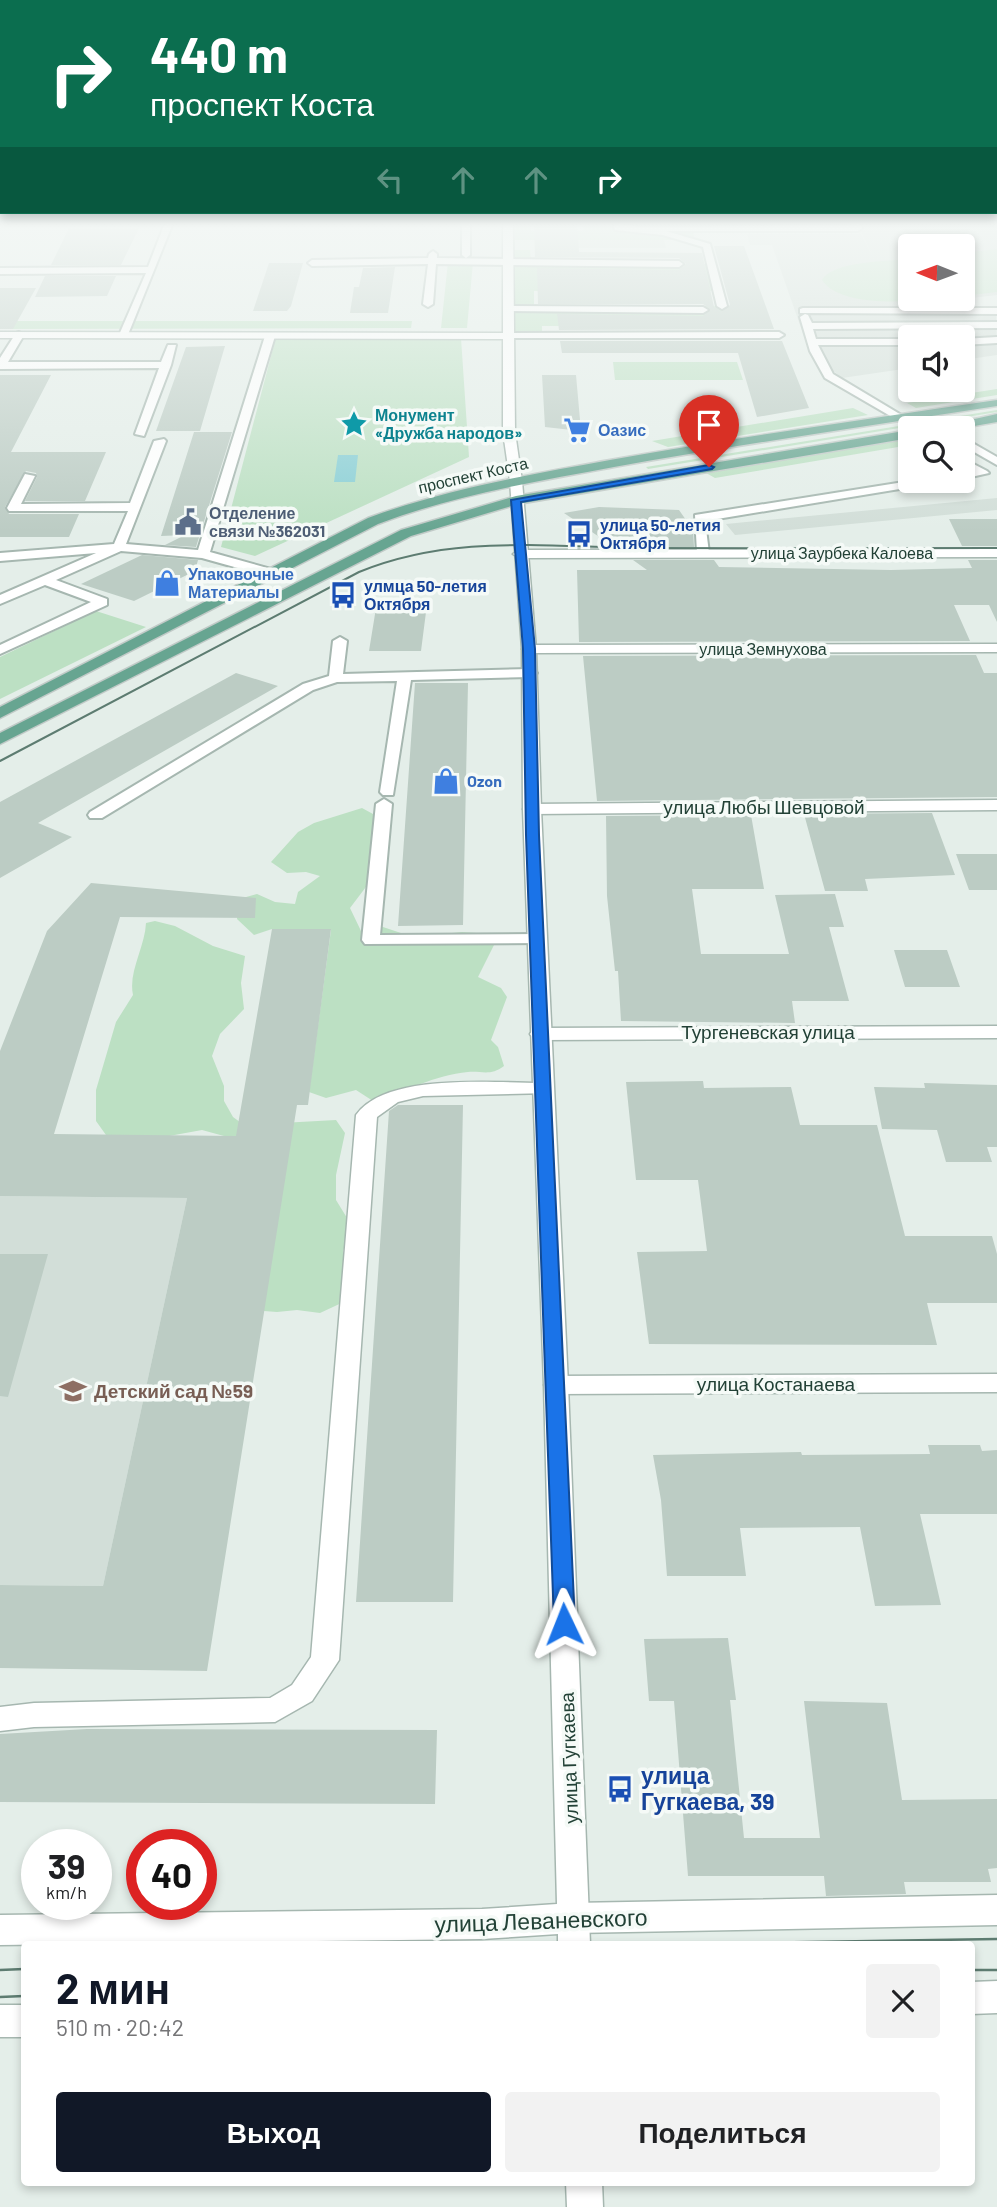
<!DOCTYPE html>
<html lang="ru">
<meta charset="utf-8">
<style>
:root{--surface:#fff;--page:#f2f2f2;--text:#202124;--muted:#757577;--accent:#111827}
body{margin:0;font-family:Barlow,sans-serif;background:var(--page);color:var(--text);height:100vh;display:flex;flex-direction:column;font-size:26px;white-space:nowrap}
*{box-sizing:border-box;margin:0}
p{font-size:23px;color:var(--muted)}
.icon{flex:none;width:38px;height:38px;fill:none;stroke:currentColor;stroke-width:2;stroke-linecap:round;stroke-linejoin:round}
.map{position:relative;flex:1;overflow:hidden}
.drawer{position:absolute;left:21px;top:1941px;width:954px;height:245px;display:flex;flex-direction:column;background:var(--surface);border-radius:7px;box-shadow:0 4px 10px #0003}
.drawer>*{flex:none}
.guide{position:absolute;left:0px;top:0px;width:998px;height:214px;box-shadow:0 4px 10px #0003;background:#0b6e4f;color:#fff;overflow:hidden}
.needle{width:46px;rotate:271deg}
.buttons{position:absolute;left:898px;top:234px;display:grid;gap:14px}
.buttons a{display:grid;place-items:center;width:77px;height:77px;border-radius:7px;background:var(--surface);box-shadow:0 4px 10px #0003;font-size:35px}
.speed{position:absolute;left:21px;top:1829px;display:flex;gap:14px;font-size:35px;font-weight:700;text-align:center}
.speed>*{display:grid;place-content:center;width:91px;height:91px;border-radius:50%;background:var(--surface);box-shadow:0 4px 10px #0003;line-height:1}
.speed small{font-size:18px;font-weight:400}
.speed .limit{border:10px solid #d22;background:#fff;color:#111}
.pin{position:absolute;display:grid;place-items:center;width:60px;height:60px;color:#fff;margin:-72px -30px;border-radius:50% 50% 50% 0;rotate:-45deg;box-shadow:0 0 7px #0007}
.pin .icon{rotate:45deg}
.me{position:absolute;width:77px;margin:-38px;rotate:358deg;stroke-linejoin:round;filter:drop-shadow(0 0 5px #0008)}
.turn{display:flex;align-items:center;gap:24px;height:147px;padding:0 35px;font-size:32px}
.turn .icon{width:91px;height:91px;stroke-width:2.5}
.turn b{display:block;font-size:49px;line-height:60px}
.lanes{display:flex;align-items:center;height:66px;padding:0 35px;background:#0003;justify-content:center;gap:35px;direction:ltr}
.lanes .off{opacity:.35}
.round{display:grid;place-items:center;flex:none;width:74px;height:74px;border-radius:7px;background:var(--page)}
.head{display:flex;align-items:center;justify-content:space-between;height:119px;padding:0 35px}
h1{font-size:42px;font-weight:700;line-height:52px;color:var(--accent)}
.primary-button{display:flex;gap:14px;margin-top:auto;padding:14px 35px}
.primary-button a{flex:1;height:80px;border-radius:7px;background:var(--accent);color:#fff;font-size:28px;font-weight:700;line-height:80px;text-align:center}
.primary-button a+a{background:var(--page);color:var(--text)}
.map>svg:first-child{display:block}
</style>
<div class="map">
<svg width="997" height="2207" viewBox="0 0 997 2207">
<rect width="100%" height="100%" fill="#e4eee9"/>
<path fill="#d2ded8" d="M857,223h140v72l-34,4 -1,-52h-52v52h51l-58,8h93l1,48 -34,5 -1,-22h-52v30l-68,10 -33,-27 -37,-106h-22l-3,-11h114l12,23z
M538,236h125l3,12h-127z
M997,498v12l-262,25 -9,-11z
M0,1196l187,2 -84,388 -103,-1z"/>
<path fill="#bce0c3" d="M514,223h16l1,8h52v-6l269,-1 3,8h-162l2,8h-180z
M997,249v43l-34,4v-43z
M512,250h18l1,14h186l8,27h-191v14l194,1 6,20h-192v12h-30z
M910,259v40h24c-27,3 -95,8 -112,-19 10,-19 68,-19 88,-21z
M448,262h25l-6,66h-26z
M0,321h412l-1,7 -411,1z
M276,337l185,1 8,119 -214,99 -34,-9z
M613,362h124l6,18h-128z
M997,389v6l-81,13 -9,-5z
M853,408l15,7 -200,32 -16,-6z
M997,410v2l-349,57 -2,-2z
M910,434v11l-195,33 -16,-9z
M96,611l50,16 -146,72v-42z
M362,808l11,6 8,12 -6,49 -25,33 11,23 13,-7 39,13 49,-5 29,2 3,11 -16,32 23,11 6,9 -16,43 7,7 6,19c-13,10 -21,5 -36,6 -33,3 -64,20 -95,29l-17,-11 -30,8 -17,-6 22,-162 -59,-1 -18,6 -17,-16 2,-20 18,-5 18,8 20,2 3,-12 22,-16 -14,-4 -19,1 -16,-11 27,-30 16,-9z
M155,921l20,5 38,20 32,10 -4,27 3,26 -24,25 -8,22 12,30v15l9,16 11,8 92,-5 9,13 -9,42v25l16,26 -9,25 5,49 -28,13 -23,-3 -20,2 -39,-3 19,-164 -55,-15 -55,10 -41,-5 -10,-14v-31l20,-68 17,-27c-5,-23 12,-48 13,-72z"/>
<path fill="#8acfd5" d="M338,455h20l-3,27h-21z"/>
<path fill="#bcccc4" d="M534,223h43l2,29 123,1 12,54 7,4 9,-6 -16,-59h30l30,83 -215,1 -2,-16 146,2 7,-7 -7,-5h-165l-1,-36 142,2 7,-6 -7,-6 -144,-1z
M69,228h70l-18,37h-70z
M269,263h34l-12,43 -4,5h-34z
M395,267l-7,46h-38l4,-26h5l4,-19z
M45,276h71l-9,20 -72,1z
M0,288h36l-23,41h-13z
M560,341h222l27,67 -52,9 -19,-64h-176z
M225,346l-25,85h-44l30,-84z
M0,375h51l-40,77h95l-21,49h-60l12,-24 -1,-4 -10,-2 -21,36 4,7h70l-10,23h-69z
M542,375h34l5,56 -36,-4z
M194,432h38l-36,115 -31,-2 20,-10 -24,1z
M599,507l80,3 14,20 1,17h-80l-50,-34z
M949,519h48v27h-35z
M142,555l56,5 -3,11 -61,30 -53,-17z
M633,560h81l5,7 172,3 81,-2 -4,-8h29v62l-8,-17h-35l16,36 -391,1 -2,-72h70z
M376,608l50,4 -5,39h-52z
M976,655l8,18h13v124l-400,4 -14,-145z
M236,673l42,13 -240,137 34,14 -72,41v-76z
M415,683h53l-5,242 -65,1z
M932,813l23,62 -90,4 3,12h-43l-21,-77z
M751,815l13,74h-72l9,65h88l-14,-59 60,-1 9,33h-15l20,74h-57l3,22 -174,-2 -3,-50h-3l-8,-75 -1,-80z
M956,854h41v36h-28z
M91,883l165,15 -1,20 -135,-1 -66,217 182,2 36,-207h59l-23,176h-11l-90,566 -207,-3v-83l103,1 84,-388 -187,-2v-145l47,-120z
M894,950h53l13,37h-55z
M703,1081l1,7 87,-1 9,38h77l28,111h87l5,18v49h-70l10,42 -288,-1 -12,-92 70,-1 -9,-71h-62l-10,-98z
M924,1083l73,2v62h-10l5,15h-46l-9,-32 -55,-1 -8,-42 51,1z
M398,1105h65l-10,497h-97l33,-491z
M0,1254h48l-40,143 -8,-1z
M928,1445h52l2,6 15,-1v64h-77l21,91 -66,1 -15,-79 -120,1 6,48h-79l-6,-76 -8,-45 148,-3 1,3 128,-1z
M728,1638l8,62h-6l14,138h76l-16,-137 83,2 15,97 95,-1v69l-9,1 3,13h-87l2,12 -80,2 -2,-20h-136l-14,-175h-25l-5,-62z
M87,1729l350,1 -2,74 -435,-2v-68z"/>
<g fill="none" stroke-linecap="round" stroke-linejoin="round">
<defs>
<path id="service" d="M165,223h8l-46,114 -8,-2 27,-62 -146,1v-6l148,-1z
M462,223h8v32l-4,3 -4,-3z
M613,223l27,4 212,-2 -1,-2h8l3,5 -4,3h-192l44,13 17,62 -5,3 -5,-3 -14,-59 -40,-12 -48,-5z
M433,251l4,3v4l242,3 4,3 -4,3 -243,-3 -3,40 -5,3 -5,-3 5,-40 -116,2 -4,-3 4,-3 116,-2 1,-4z
M509,306l194,1 5,3 -5,3 -197,-2v-4z
M803,308h194v6l-197,-1v-4z
M805,314l3,1 4,8 185,-1v6l-184,1 3,10h94v6h-92l15,29 70,42v4l-4,1 -74,-43 -15,-27 -10,-34z
M19,332l5,3 -16,27h153l7,-17h8l-5,20 -27,71 -9,-2 24,-66 -159,1v-11l16,-25z
M270,333l5,3 -65,216 68,19v6h-8l-68,-19 -81,-7 -65,29 51,19v6l-107,49v-9l91,-43 -46,-17 -45,19v-9l96,-42 -96,8v-8l114,-9 14,-33h-119l-2,-3 18,-34 10,2 -14,28 109,-1 24,-62 10,-2 2,2 -40,103 72,6 67,-214z
M509,333l270,-1 5,3 -5,3h-273v-4z
M997,337v6l-35,2v-6z
M962,437l35,20v8l-35,-20z
M962,458l25,13 2,2 -27,6v-7l10,-1 -10,-5z
M910,481h26l-6,3 -225,37 4,32 -6,4 -6,-4 -2,-38z
M340,637l7,4 -4,33 187,-5 7,4 -7,4 -119,3 -18,115h-10l-3,-3 17,-111 -60,1 -24,8 -211,128h-12l-2,-3 2,-3 213,-128 26,-8 4,-35z
M384,799l8,5 -12,131 157,-1 6,1 3,4 -3,4 -178,1 -3,-4 14,-136z"/>
<path id="minor" d="M997,549v8l-477,1 -7,-4 7,-4z
M997,644v8l-468,1 -7,-4 7,-4z
M997,800v10l-465,4 -9,-5 9,-5z
M997,1026v12l-457,2 -7,-2 -3,-4 3,-4 7,-2z
M543,1083l7,2 3,4 -3,4 -127,3 -25,6 -21,15 -38,543 -27,41 -37,21 -241,5 -34,4v-24l34,-4 236,-5 22,-13 19,-28 45,-542c30,-43 139,-32 187,-32z
M997,1374v18l-441,2 -9,-3 -3,-6 3,-6 9,-3z
M997,1895v30l-424,8 -11,-5 -5,-10 5,-10 11,-5z
M997,1981v32l-26,1v-32z"/>
<path id="tertiary" d="M503,223h10l2,209 7,49 14,168 5,160 27,576 22,559h-32v-10l-76,5 -482,6v-30l482,-6 75,-5 -13,-519 -21,-576 -1,-160 -12,-168 -7,-49v-93l-503,-1v-6l503,1z
M0,2005h24v32h-24z
M566,2182h36l1,25h-36z"/>
<path id="primary" d="M997,400v6c-128,20 -255,38 -383,61 -80,15 -160,28 -236,57l-378,194v-11l368,-189c78,-29 160,-43 242,-58 129,-23 258,-41 387,-60z
M997,414v8l-40,7h-27z
M910,430v8l-392,66 -107,32 -411,208v-11l401,-203 115,-34z"/>
</defs>
<use href="#service" stroke="#a6b7b0" stroke-width="4"/>
<use href="#minor" stroke="#a6b7b0" stroke-width="3"/>
<use href="#tertiary" stroke="#a6b7b0" stroke-width="3"/>
<use href="#primary" stroke="#c1cac7" stroke-width="3"/>
<use href="#service" fill="#fff" fill-rule="evenodd"/>
<use href="#minor" fill="#fff" fill-rule="evenodd"/>
<use href="#tertiary" fill="#fff" fill-rule="evenodd"/>
<use href="#primary" fill="#67a591" fill-rule="evenodd"/>
<path stroke="#5d7c71" stroke-width="2" d="M0,761l359,-189c93,-38 185,-25 283,-24 118,1 237,0 355,0"/>
<path stroke="#5d7c71" stroke-width="2.5" d="M683,1944l314,-5
M0,1970l24,-1
M971,1970h26
M0,1997l24,-1"/>
</g>
<linearGradient id="sky" x2="0" y2="1"><stop stop-color="#82bfe0"/><stop offset="0.42" stop-color="#f3f7f5"/><stop offset="1" stop-color="#f3f7f5" stop-opacity="0"/></linearGradient>
<rect width="997" height="532" fill="url(#sky)"/>
<path fill="#1a73e8" stroke="#114b97" stroke-width="2" d="M709,465l5,2 -2,2 -191,33 14,147 4,186 36,789 -3,6 -8,3 -7,-3 -3,-6 -28,-789 -3,-186 -12,-149z"/>
<defs>
<symbol id="sight-bare" viewBox="-9 -9 18 18"><path d="M0-6L1.8-2.2L6-1.7L2.9 1.2L3.7 5.4L0 3.3L-3.7 5.4L-2.9 1.2L-6-1.7L-1.8-2.2Z" fill="#0f9aa8" stroke="#f5faf7" stroke-width="2.5" paint-order="stroke"/></symbol>
<symbol id="supermarket-bare" viewBox="-9 -9 18 18"><path d="M-6-5.5h2.5l.6 2H6L4.5 2H-2.5L-4.4-4H-6ZM-1.5 3.2a1.3 1.3 0 1 0 .1 0ZM3 3.2a1.3 1.3 0 1 0 .1 0Z" fill="#3f7fe0" stroke="#f5faf7" stroke-width="2.5" paint-order="stroke"/></symbol>
<symbol id="civic-bare" viewBox="-9 -9 18 18"><path d="M-.6-6.5H3V-4.5H.6V-3L4-1V1h2V6H-6V1h2V-1L-.6-3ZM-1.2 2.5V6h2.4V2.5Z" fill="#5c6f8a" stroke="#f5faf7" stroke-width="2.5" paint-order="stroke"/></symbol>
<symbol id="bus-bare" viewBox="-9 -9 18 18"><path d="M-5-6H5V4H4V6H2V4H-2V6H-4V4H-5ZM-3.5-4V0h7V-4ZM-3.5 1.2v1.5H-2V1.2ZM2 1.2v1.5H3.5V1.2Z" fill="#1a4fb4" stroke="#f5faf7" stroke-width="2.5" paint-order="stroke"/></symbol>
<symbol id="shop-bare" viewBox="-9 -9 18 18"><path d="M-5-2.5h2.3a2.7 3.5 0 0 1 5.4 0H5L5.5 6h-11ZM-1.5-2.5h3a1.5 2.3 0 0 0-3 0Z" fill="#3f7fe0" stroke="#f5faf7" stroke-width="2.5" paint-order="stroke"/></symbol>
<symbol id="school-bare" viewBox="-9 -9 18 18"><path d="M0-5L7-2L0 1L-7-2ZM-4 1L0 2.5L4 1V4Q0 6-4 4Z" fill="#8d6e63" stroke="#f5faf7" stroke-width="2.5" paint-order="stroke"/></symbol>
</defs>
<g fill-rule="evenodd">
<use href="#sight-bare" x="335" y="405" width="38" height="38"/>
<use href="#supermarket-bare" x="558" y="411" width="38" height="38"/>
<use href="#civic-bare" x="169" y="503" width="38" height="38"/>
<use href="#bus-bare" x="560" y="515" width="38" height="38"/>
<use href="#shop-bare" x="148" y="564" width="38" height="38"/>
<use href="#bus-bare" x="324" y="576" width="38" height="38"/>
<use href="#shop-bare" x="427" y="762" width="38" height="38"/>
<use href="#school-bare" x="54" y="1372" width="38" height="38"/>
<use href="#bus-bare" x="601" y="1770" width="38" height="38"/>
</g>
<g text-anchor="middle" stroke-width="7" stroke-linejoin="round" paint-order="stroke">
<g font-size="16" font-weight="bold" fill="#0d838f" stroke="#f5faf7" text-anchor="start">
<text x="375" y="421">Монумент<tspan x="375" dy="18">«Дружба народов»</tspan></text>
</g>
<g font-size="16" font-weight="bold" fill="#366cbe" stroke="#f5faf7" text-anchor="start">
<text x="598" y="436">Оазис</text>
<text x="188" y="580">Упаковочные<tspan x="188" dy="18">Материалы</tspan></text>
<text x="467" y="787">Ozon</text>
</g>
<g font-size="16" fill="#224136" stroke="#f5faf7">
<text transform="translate(473 475) rotate(-13)" y="6">проспект Коста</text>
<text x="842" y="559">улица Заурбека Калоева</text>
<text x="763" y="655">улица Земнухова</text>
</g>
<g font-size="16" font-weight="bold" fill="#4e5e75" stroke="#f5faf7" text-anchor="start">
<text x="209" y="519">Отделение<tspan x="209" dy="18">связи №362031</tspan></text>
</g>
<g font-size="16" font-weight="bold" fill="#164399" stroke="#f5faf7" text-anchor="start">
<text x="600" y="531">улица 50-летия<tspan x="600" dy="18">Октября</tspan></text>
<text x="364" y="592">улмца 50-летия<tspan x="364" dy="18">Октября</tspan></text>
</g>
<g font-size="19" fill="#224136" stroke="#f5faf7">
<text x="764" y="814">улица Любы Шевцовой</text>
<text x="768" y="1039">Тургеневская улица</text>
<text x="776" y="1391">улица Костанаева</text>
<text transform="translate(569 1758) rotate(-92)" y="7">улица Гугкаева</text>
</g>
<g font-size="19" font-weight="bold" fill="#785e54" stroke="#f5faf7" text-anchor="start">
<text x="94" y="1398">Детский сад №59</text>
</g>
<g font-size="23" font-weight="bold" fill="#164399" stroke="#f5faf7" text-anchor="start">
<text x="641" y="1784">улица<tspan x="641" dy="26">Гугкаева, 39</tspan></text>
</g>
<g font-size="23" fill="#224136" stroke="#f5faf7">
<text transform="translate(541 1921) rotate(-2)" y="8">улица Леваневского</text>
</g>
</g>
</svg>
<div class="buttons">
<a><svg class="needle" viewBox="-14 -14 28 28"><path d="M0-13l5 13h-10z" fill="#e53935"/><path d="M0 13l5-13h-10z" fill="#757577"/></svg></a>
<a><svg class="icon" aria-label="sound" viewBox="0 0 24 24"><path d="M4 9h4l5-4v14l-5-4H4zM17 9q2 3 0 6"/></svg></a>
<a><svg class="icon" aria-label="search" viewBox="0 0 24 24"><circle cx="10" cy="10" r="6"/><path d="M15 15l6 6"/></svg></a>
</div>
<div class="speed"><div>39<small>km/h</small></div><div class="limit">40</div></div>
<div class="pin" style="left:709px;top:467px;background:#d93025"><svg class="icon" aria-label="arrive" viewBox="0 0 24 24"><path d="M6 21V4h12l-3 4 3 4H6"/></svg></div>
<svg class="me" style="left:564px;top:1624px" viewBox="-20 -20 40 40"><path d="M0-17L14 15 0 8-14 15z" fill="#1a73e8" stroke="#fff" stroke-width="4"/></svg>
<div class="guide">
<div class="turn"><svg class="icon" aria-label="right" viewBox="0 0 24 24"><path d="M7 20v-9h11M14 6l5 5-5 5"/></svg><div><b>440 m</b>проспект Коста</div></div>
<div class="lanes"><svg class="icon off" aria-label="left" viewBox="0 0 24 24"><path d="M17 20v-9H6M10 6l-5 5 5 5"/></svg><svg class="icon off" aria-label="ahead" viewBox="0 0 24 24"><path d="M12 20V5M6 11l6-6 6 6"/></svg><svg class="icon off" aria-label="ahead" viewBox="0 0 24 24"><path d="M12 20V5M6 11l6-6 6 6"/></svg><svg class="icon" aria-label="right" viewBox="0 0 24 24"><path d="M7 20v-9h11M14 6l5 5-5 5"/></svg></div>
</div>
<section class="drawer">
<div class="head"><div><h1>2 мин</h1><p>510 m · 20:42</p></div><a class="round"><svg class="icon" aria-label="close" viewBox="0 0 24 24"><path d="M6 6l12 12M18 6L6 18"/></svg></a></div>
<div class="primary-button"><a>Выход</a><a>Поделиться</a></div>
</section>
</div>
